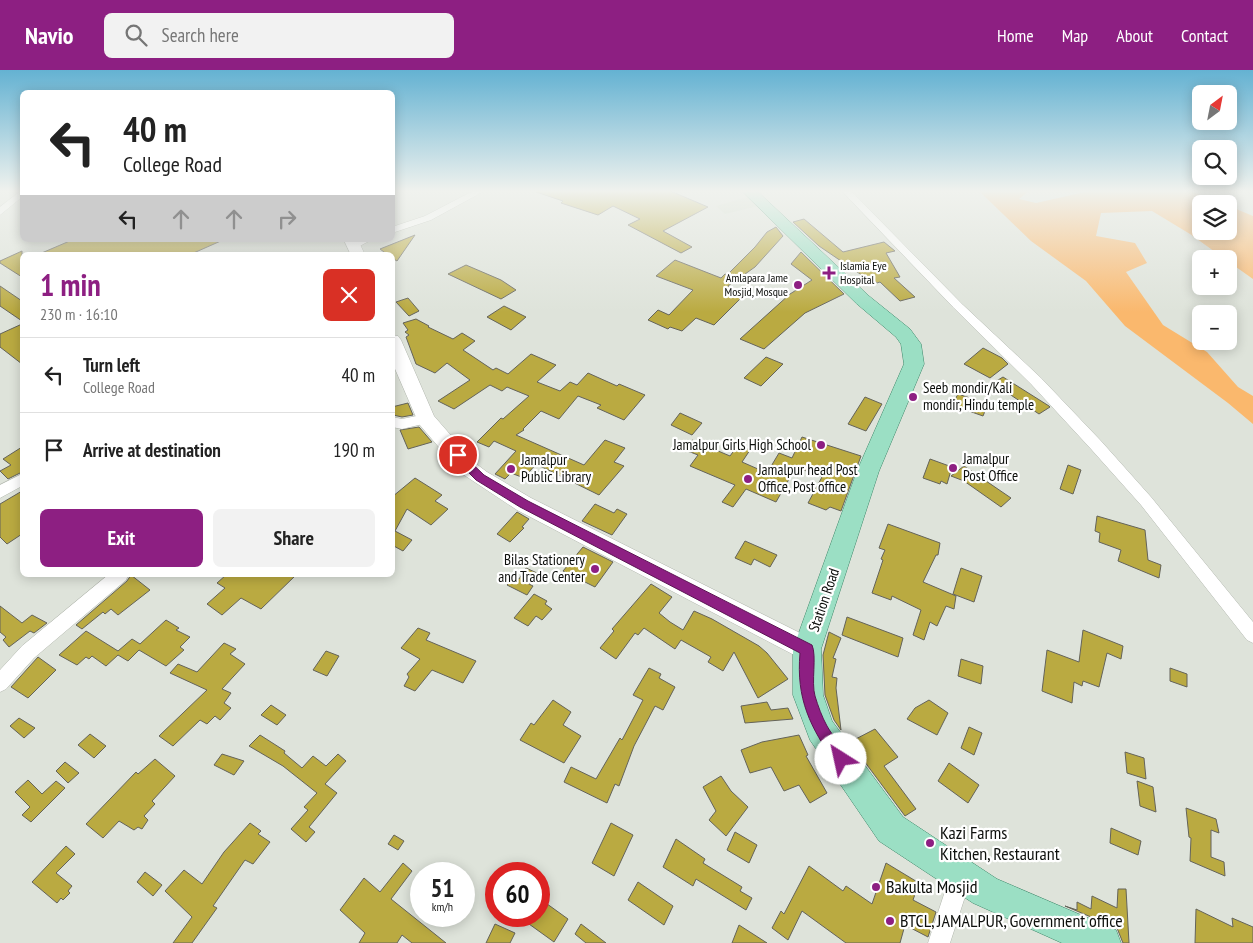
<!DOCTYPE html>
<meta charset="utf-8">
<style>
:root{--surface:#fff;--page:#f2f2f2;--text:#222;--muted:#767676;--line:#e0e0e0;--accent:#8d1f82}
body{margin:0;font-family:"PT Sans Narrow",sans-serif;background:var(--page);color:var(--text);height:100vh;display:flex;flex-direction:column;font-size:19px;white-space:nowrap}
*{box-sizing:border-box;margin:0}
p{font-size:16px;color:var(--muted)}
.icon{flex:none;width:28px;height:28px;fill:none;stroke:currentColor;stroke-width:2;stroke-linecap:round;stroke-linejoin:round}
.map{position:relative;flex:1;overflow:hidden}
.sheet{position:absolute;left:20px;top:182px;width:375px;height:325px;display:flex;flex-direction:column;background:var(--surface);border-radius:8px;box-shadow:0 2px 12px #0003}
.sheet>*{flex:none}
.top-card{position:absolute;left:20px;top:20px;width:375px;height:152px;border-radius:8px;box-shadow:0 2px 12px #0003;background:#fff;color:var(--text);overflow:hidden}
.needle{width:32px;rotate:32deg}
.controls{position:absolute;left:1192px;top:15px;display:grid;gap:10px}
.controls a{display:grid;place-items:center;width:45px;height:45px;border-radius:8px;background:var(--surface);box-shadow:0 2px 12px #0003;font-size:25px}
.speed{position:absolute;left:410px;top:792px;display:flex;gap:10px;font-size:25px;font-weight:700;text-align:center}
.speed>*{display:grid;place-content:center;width:65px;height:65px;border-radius:50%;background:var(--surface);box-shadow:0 2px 12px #0003;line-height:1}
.speed small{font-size:12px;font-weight:400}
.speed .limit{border:8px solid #d22;background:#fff;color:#111}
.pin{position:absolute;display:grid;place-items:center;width:42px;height:42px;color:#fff;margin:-21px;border:2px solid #fff;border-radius:50%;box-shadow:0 1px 5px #0007}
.me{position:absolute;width:55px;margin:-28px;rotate:325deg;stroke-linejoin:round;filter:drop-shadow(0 0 4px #0008)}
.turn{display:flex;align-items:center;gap:18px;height:105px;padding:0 20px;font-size:22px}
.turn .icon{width:65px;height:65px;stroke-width:2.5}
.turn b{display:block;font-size:35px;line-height:42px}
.lanes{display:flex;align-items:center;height:48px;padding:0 20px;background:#0003;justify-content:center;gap:25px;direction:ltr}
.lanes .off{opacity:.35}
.round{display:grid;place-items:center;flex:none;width:52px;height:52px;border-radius:8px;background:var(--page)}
.overview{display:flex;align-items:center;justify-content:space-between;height:85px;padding:0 20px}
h1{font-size:30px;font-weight:800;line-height:38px;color:var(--accent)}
.action{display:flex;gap:10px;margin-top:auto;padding:10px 20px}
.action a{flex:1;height:58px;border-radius:8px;background:var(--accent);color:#fff;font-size:20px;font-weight:800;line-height:58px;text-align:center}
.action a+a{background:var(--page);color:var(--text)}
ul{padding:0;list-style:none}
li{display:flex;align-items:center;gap:15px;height:75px;padding:0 20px;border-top:1px solid var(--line)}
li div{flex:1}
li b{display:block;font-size:19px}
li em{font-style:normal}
header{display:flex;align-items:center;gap:30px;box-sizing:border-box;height:70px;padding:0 25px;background:var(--accent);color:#fff}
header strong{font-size:24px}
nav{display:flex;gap:28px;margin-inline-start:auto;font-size:18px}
.search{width:350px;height:45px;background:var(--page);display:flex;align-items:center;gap:12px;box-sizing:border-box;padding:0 18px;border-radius:8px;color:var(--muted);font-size:19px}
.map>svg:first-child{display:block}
</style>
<header>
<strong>Navio</strong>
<div class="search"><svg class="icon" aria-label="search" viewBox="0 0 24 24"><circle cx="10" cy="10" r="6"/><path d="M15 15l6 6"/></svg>Search here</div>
<nav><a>Home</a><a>Map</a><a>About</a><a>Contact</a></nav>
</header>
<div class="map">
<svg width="1253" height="873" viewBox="0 0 1253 873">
<rect width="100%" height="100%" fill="#dee3da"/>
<path fill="#d2dccc" d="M751,126l11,9 -37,9 -9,-8z"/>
<path fill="#fab86d" d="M978,120h52l-11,9 17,4 58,-13h95l34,14h-22v27h28v-25l24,10v63l-24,-17v-3h-4l-35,-25 -38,-23 -51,2 -5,23 39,7 12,20 -21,9 37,53 44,27 31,35 15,9v28l-25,-21 -103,-77 -39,-45 -55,-40z"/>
<path fill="#baaa41" stroke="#64635a" d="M536,120h132l40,17 -45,24 29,16 -11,6 -53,-28 12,-6 -27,-13 -15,9 -37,-12 2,-2 -27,-9z
M804,149l39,33 41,-10 11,9 -9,2 14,24 -6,1 21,19 -15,4 -20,-19 -3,1 -7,-6 -4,1 -47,-32 -26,-24z
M776,157l7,9 -28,31 -27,19 17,8 -31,31 -18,-7 -14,13 -12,-4 -2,2 -20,-9 10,-10 11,5 24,-25 -37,-14 19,-16 46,18 4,-4 2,1 28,-28 12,-15z
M415,165l-18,26 -5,-3v-3h-4l-8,-6z
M72,170h151l-34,15h-152z
M22,181v26l-22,-14v-2z
M801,182l43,42 -39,19 -41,36 -24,-10 50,-45 22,-14 -21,-16z
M466,195l35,15 15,10 -15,9 -53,-25z
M0,216l22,15v20l-22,-15z
M408,228l11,13 -10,5 -13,-14z
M504,236l22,11 -15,13 -24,-13z
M416,249l13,7 -1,1 25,12 9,-6 13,8 -12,9 30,20 3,-2 12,6 23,-20 25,11 -19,17 23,9 10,-9 7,3 11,-12 29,13 2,-2 26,11 -21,25 -27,-12 4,-3 -23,-9 -19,23 -18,-8 -18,18 1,1 -8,5 68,30 21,-25 20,8 -11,14 10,4 -25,29 -63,-31 -12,14 -13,-5 -6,6 -10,-5 21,-23 -22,-10 -5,6 -12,-5 24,-24 2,1 26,-23 -22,-9 -5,4 -12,-6 -36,24 -16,-8 32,-21 -23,-17 -12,10 -19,-9 -10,-27 3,-2 -4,-3 3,-2 -5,-7z
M22,254v40l-22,-17v-13z
M983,278l19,10 6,6 -18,14 -26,-14z
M766,287l17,7 -22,22 -17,-8z
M1003,307l46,29 1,1 -11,7 -46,-31z
M958,324l30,10 -5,12 -31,-11z
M865,327l17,7 -16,27 -18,-7z
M408,333l5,12 -11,2 -9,-2 -1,-8z
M680,343l22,10 -10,12 -21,-10z
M419,357l13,15 -24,7 -8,-19z
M802,367l59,19 -20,55 -11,-4 -4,3 -18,-7 14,-26 -26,-10 -20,35 -30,-13 -13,18 -11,-5 13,-17 -45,-19 8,-11 -13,-5 7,-10 38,16 8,-11 12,5 -8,12 25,11 12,-20 13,5z
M22,377v25l-14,7 -8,-8 11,-6 -8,-6z
M930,389l22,8 -5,17 -6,-3 -1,3 -17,-6z
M1068,395l13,5 -8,24 -13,-5z
M964,396l47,32 -10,9 -37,-26 -13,-5z
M415,408l27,17 -7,6 13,8 -17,16 -24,-16 -12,22 17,9 -9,11 -11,-6v-48z
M22,418v46l-15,10 -7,-7v-33l22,-13 -2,-2z
M595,434l19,9 3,-4 10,5 -15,21 -30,-14z
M517,442l12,7 -7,8 2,1 -14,14 -13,-8z
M1097,446l48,14 3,30 13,5 -2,13 -41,-17 3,-11 -22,-8 1,-9 -5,-2z
M888,454l52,19 -2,12h-2l-13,27 33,14 -2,13 -8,-3 -9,20 -7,-4 -6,18 -11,-5 8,-25 -29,-14 -1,4 -19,-7 11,-33 -2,-1 4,-9 -6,-2z
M745,471l32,14 -7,12 -16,-8 -3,6 -16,-7z
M583,477l30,15 -18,25 -32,-16z
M526,498l11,5 -8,11 4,2 -6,9 -20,-10 7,-8 5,2z
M961,498l21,8 -8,26 -21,-8z
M131,505l19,15 -32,25 -7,-6 -6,5 -2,-2 -21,17 -6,-4 51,-44z
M226,505h70l-35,34 -20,-11 -19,17 -15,-11 18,-16 -8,-5z
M651,514l21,13 -13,16 11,9 13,8 11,-19 18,8 47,27 8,7 21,26 -30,19 -24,-46 -11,19 -15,-9 3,-5 -30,-17 -6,9 -31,-21 -6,7 -3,-2 -19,26 -16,-11 14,-17 -2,-2z
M534,524l13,7 -2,3 7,5 -10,11 -6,-4 -8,10 -14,-8z
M0,536l22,17 10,-8 15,8 -13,10 -4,-2 -21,16 -6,-7 3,-3 -6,-5z
M847,547l56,21 -5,19 -56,-22z
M166,550l13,8 -3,2 14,7 -10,10 4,3 -18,16 -27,-16 -11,11 -10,-6 -12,11 -14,-10 -3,3 -3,-2 -9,8 -18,-10 27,-24 32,20 14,-12 8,5z
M418,558l12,5 -4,7 50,21 -13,22 -31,-13 -17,21 -11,-5 5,-9 -2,-3 13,-15 -19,-11z
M1083,560l40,16 -2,13 -14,-6 -8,34 -16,-6 -1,5 -8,-4 -2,21 -30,-12 5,-41 32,12z
M829,562l12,6 -8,20 3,1 -4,18 5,1 -1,10 5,42 -7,-10 -9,-25 -2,-40z
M224,573l12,6 -6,5 15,10 -23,25 9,4 -7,10 7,5 -11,12 -5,-4 -8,8 -7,-4 -27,26 -14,-10 48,-46 -37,-17 8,-9 19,8z
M326,581l13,5 -12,20 -14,-6z
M38,587l18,13 -28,28 -17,-11z
M961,589l22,7 -2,18 -23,-8z
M649,598l12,6 -2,4 16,9 -12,23 -8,-4 -21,40 -15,40 -4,-2 -8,19 -43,-21 7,-15 25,12 24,-41 2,2 21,-40 -10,-5z
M1170,598l17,6v13l-17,-6z
M553,630l18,12 -8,13 18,11 -17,27 -44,-23 11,-17 3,2z
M929,630l19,13 -11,22 -30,-16 8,-11z
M767,632l4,8 17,-2 5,11 -48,4 -4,-17z
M271,635l15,10 -9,10 -16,-10z
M19,648l16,10 -11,10 -14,-12z
M969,657l13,6 -8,22 -13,-7z
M875,659l23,28 -14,9 32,43 -11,7 -55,-74z
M90,664l16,12 -12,12 -16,-13z
M260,665l25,16 -1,2 18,15 11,-12 13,10 12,-12 8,7 -21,23 12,9 -28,34 6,5 -9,10 -15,-13 17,-19 -4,-3 13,-14 -34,-27 -34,-20z
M799,665l9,20 -2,1 21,37 -17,10 -11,-18 -15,6 -13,-24 -21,6 -9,-23 21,-8z
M1125,682l19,6 2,21 -19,-6z
M222,684l22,7 -10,14 -20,-10z
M155,689l20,17 -23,25 3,3 -11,12 4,4 -6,9 -4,-2 -4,3 -15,-9 -16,17 -17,-14 50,-52 2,2z
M65,692l14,11 -11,10 -12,-12z
M949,693l30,22 -11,18 -30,-22z
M721,706l10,15 17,16 -22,29 -17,-16 7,-9 -13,-24z
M28,710l14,14 14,-13 9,7 -34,34 -9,-7 8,-8 -15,-15z
M1137,711l16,6 3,25 -16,-6z
M1186,738l30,11 3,14 -8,-3v27l13,5 1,14 -35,-15 1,-23 -2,-1z
M250,753l11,8 -3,3 12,8 -17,22 -8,-4 -32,46 4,2 -25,35h-19l19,-26 -27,-26 19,-21 18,14 22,-32z
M611,753l22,12 -19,41 -22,-13z
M1111,758l30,13 -3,14 -28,-12z
M735,762l22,13 -8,18 -22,-13z
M394,765l10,6 -6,9 -10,-6z
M676,769l29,20 -2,4 39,24 -2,4 12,7 -6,12 -50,-31 -3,7 -30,-19z
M66,776l9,8 -19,19 16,13 -4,5 2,2 -7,7 -2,-2 -4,5 -25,-21z
M403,793l9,8 -21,28 55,44h-34l-10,-8 -5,8h-38l6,-10 -25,-23 24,-32 16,14z
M886,793l33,20 -6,17 23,12 -8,25 -23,-12 -5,18h-54l-44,-32 -14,29 -16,-12 9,-17 3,3 25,-48 34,25 3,-5 26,18z
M145,802l17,13 -9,11 -16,-14z
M638,812l35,24 -9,19 -36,-25z
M1118,819h8l3,54h-6l-6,-15 -52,-22 12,4v-8l14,7 1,-13 25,12z
M543,831l25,18 -14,23 -25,-18 5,-8h5v-8z
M1196,839l37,18 -1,-9 21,9v16h-58z
M495,854l20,9 -5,10h-24z
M581,854l25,19h-20l-11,-9z
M739,855l28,18h-35z"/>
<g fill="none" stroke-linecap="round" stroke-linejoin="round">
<defs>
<path id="minor" d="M22,120v7l-22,18v-8z
M475,120h11l-55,30 -39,13v-6l33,-11z
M841,120h9l112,114 79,74 60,63 50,56 102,125v21l-6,-3 -106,-135 -50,-56 -60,-65 -77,-76z
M357,170h14l-13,7h-8l-1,-2z
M426,344l5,2 2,3 -2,3 -29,7 -10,-2v-10l10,2z
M22,404v12l-22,12v-13z
M108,505h20l-2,5 -92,78 -28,31 -6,3v-22l22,-24z
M961,794l8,3 3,8 -22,68h-22l25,-76z"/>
<path id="secondary" d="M344,170h14l7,15h-14z
M392,265l6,1 3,4 33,76 41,47 12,9 44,26 285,143 3,8 -3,8 -9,3 -9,-3 -281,-147 -56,-37 -42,-49 -27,-62z"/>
<path id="primary" d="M741,120h15l113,106 41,33 11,15 3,20 -45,107 -58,178 2,46 9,26 71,96 94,62 119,51 5,13h-59l-89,-40 -94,-62 -69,-101 -17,-45v-46l64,-178 47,-107 -3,-20 -5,-7 -39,-33z"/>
</defs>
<use href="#minor" stroke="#b2b7ae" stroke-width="1"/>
<use href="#secondary" stroke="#b2b7ae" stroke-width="1"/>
<use href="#primary" stroke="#3e886a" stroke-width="1"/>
<use href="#minor" fill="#fff" fill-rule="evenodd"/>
<use href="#secondary" fill="#fff" fill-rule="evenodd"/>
<use href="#primary" fill="#9bdfc4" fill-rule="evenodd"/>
</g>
<linearGradient id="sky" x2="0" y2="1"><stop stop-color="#64b2d2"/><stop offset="0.5" stop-color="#f0f2ee"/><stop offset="1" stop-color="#f0f2ee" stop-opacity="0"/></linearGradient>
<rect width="1253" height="242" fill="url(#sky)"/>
<path fill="#8d1f82" stroke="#5c1454" d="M458,381l3,2 23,22 44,26 284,144c5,11 -1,37 3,51 3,10 7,21 12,30 6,11 16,20 22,33l-3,5 -5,2 -5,-2c-26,-37 -40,-65 -36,-111l-280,-146 -44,-27 -22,-22 -2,-3z"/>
<g fill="#8d1f82" stroke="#fff" stroke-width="2">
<path d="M826.5 195.5h5v5h5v5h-5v5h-5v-5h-5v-5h5z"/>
<circle cx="798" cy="215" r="5"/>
<circle cx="913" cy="327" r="5"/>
<circle cx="821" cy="375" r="5"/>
<circle cx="953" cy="398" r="5"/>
<circle cx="511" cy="399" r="5"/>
<circle cx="748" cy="409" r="5"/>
<circle cx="595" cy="499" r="5"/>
<circle cx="930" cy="773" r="5"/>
<circle cx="876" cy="817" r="5"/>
<circle cx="890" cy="851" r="5"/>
</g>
<g text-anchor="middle" stroke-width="4.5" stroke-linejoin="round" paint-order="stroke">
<g font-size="12" fill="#0d0f0c" stroke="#fff" text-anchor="start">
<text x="840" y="200">Islamia Eye<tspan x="840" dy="14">Hospital</tspan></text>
<text x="788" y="212" text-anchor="end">Amlapara Jame<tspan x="788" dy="14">Mosjid, Mosque</tspan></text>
</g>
<g font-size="15" fill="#0d0f0c" stroke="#fff" text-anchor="start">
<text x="923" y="323">Seeb mondir/Kali<tspan x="923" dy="17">mondir, Hindu temple</tspan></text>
<text x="811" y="380" text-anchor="end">Jamalpur Girls High School</text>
<text x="963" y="394">Jamalpur<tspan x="963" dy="17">Post Office</tspan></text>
<text x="521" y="395">Jamalpur<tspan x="521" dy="17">Public Library</tspan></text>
<text x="758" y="405">Jamalpur head Post<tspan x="758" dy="17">Office, Post office</tspan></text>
<text x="585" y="495" text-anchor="end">Bilas Stationery<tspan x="585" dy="17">and Trade Center</tspan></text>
</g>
<g font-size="15" fill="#0d0f0c" stroke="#fff">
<text transform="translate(824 530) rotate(-71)" y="5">Station Road</text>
</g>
<g font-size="18" fill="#0d0f0c" stroke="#fff" text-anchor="start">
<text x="940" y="769">Kazi Farms<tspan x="940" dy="21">Kitchen, Restaurant</tspan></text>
<text x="886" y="823">Bakulta Mosjid</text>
<text x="900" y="857">BTCL, JAMALPUR, Government office</text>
</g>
</g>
</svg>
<div class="controls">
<a><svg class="needle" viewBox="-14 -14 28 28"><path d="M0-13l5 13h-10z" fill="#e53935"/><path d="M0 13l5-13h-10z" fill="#767676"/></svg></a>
<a><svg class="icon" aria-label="search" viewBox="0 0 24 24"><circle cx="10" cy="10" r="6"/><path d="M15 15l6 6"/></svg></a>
<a><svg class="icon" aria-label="layers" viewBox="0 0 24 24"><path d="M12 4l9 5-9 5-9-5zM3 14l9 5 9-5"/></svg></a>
<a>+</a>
<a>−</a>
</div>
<div class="speed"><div>51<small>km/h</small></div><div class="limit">60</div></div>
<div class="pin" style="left:458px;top:385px;background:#d93025"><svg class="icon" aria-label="arrive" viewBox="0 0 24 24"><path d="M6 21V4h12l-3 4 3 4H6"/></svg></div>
<svg class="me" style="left:841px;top:689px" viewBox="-20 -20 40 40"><circle r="19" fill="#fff"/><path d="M0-13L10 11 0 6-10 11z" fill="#8d1f82"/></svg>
<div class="top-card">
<div class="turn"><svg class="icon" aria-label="left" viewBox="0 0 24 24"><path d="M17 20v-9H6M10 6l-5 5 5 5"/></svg><div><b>40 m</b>College Road</div></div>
<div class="lanes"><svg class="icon" aria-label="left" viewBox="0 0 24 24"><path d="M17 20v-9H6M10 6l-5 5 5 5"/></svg><svg class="icon off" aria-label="ahead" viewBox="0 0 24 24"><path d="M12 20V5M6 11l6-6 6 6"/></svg><svg class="icon off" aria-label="ahead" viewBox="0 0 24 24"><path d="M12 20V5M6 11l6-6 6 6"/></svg><svg class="icon off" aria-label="right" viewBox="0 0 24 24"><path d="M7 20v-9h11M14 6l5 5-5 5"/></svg></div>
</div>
<section class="sheet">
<div class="overview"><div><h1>1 min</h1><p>230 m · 16:10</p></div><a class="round" style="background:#d93025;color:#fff"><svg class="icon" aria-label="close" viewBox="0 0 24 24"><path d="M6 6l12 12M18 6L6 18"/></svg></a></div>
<ul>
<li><svg class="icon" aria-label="left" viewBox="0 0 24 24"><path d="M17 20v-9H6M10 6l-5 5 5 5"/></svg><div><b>Turn left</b><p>College Road</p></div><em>40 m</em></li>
<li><svg class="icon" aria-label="arrive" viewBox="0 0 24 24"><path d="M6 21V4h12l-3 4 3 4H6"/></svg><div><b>Arrive at destination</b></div><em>190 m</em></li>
</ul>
<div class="action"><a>Exit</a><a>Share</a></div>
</section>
</div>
